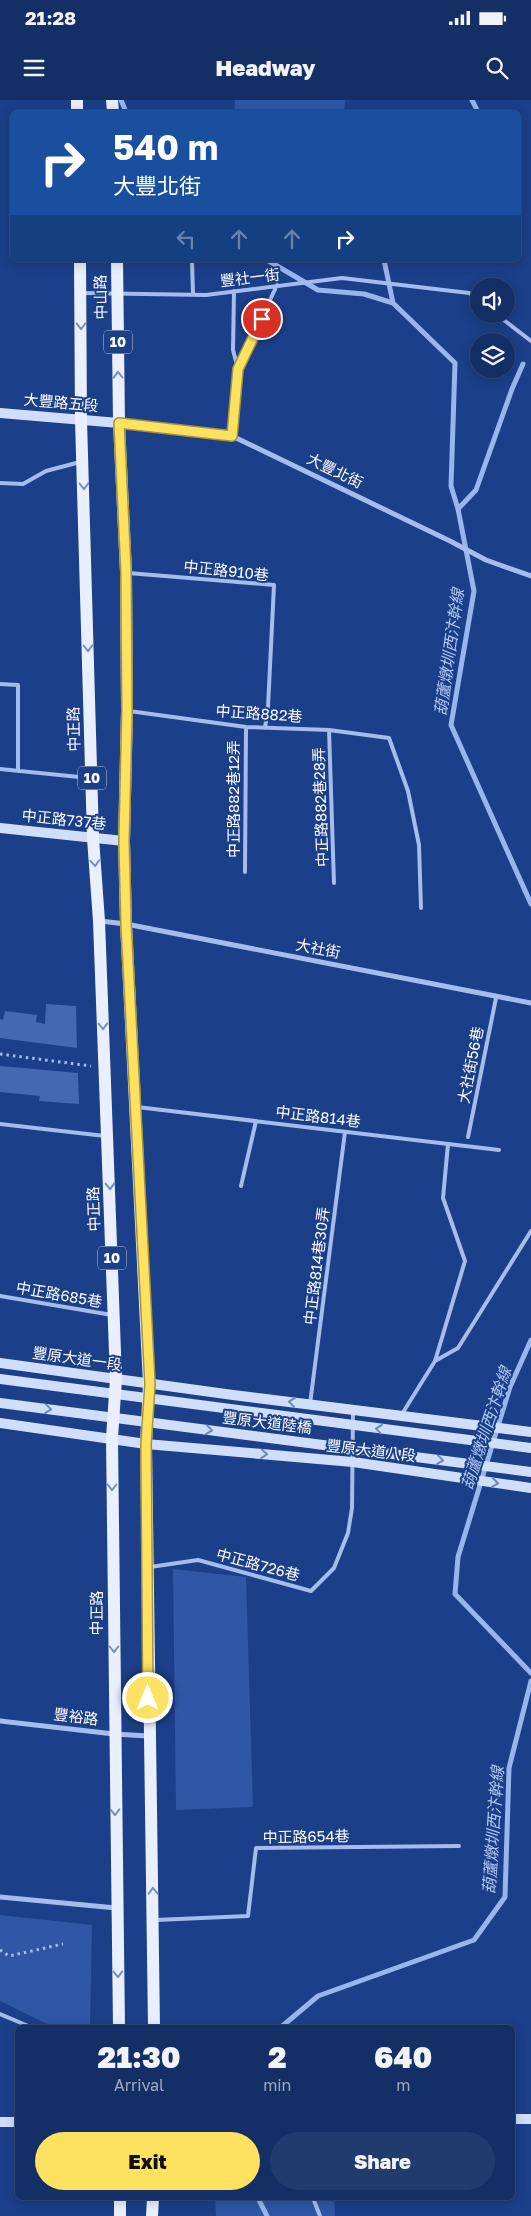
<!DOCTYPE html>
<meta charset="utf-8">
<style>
:root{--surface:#142f66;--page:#213b6f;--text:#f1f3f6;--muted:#9da9bf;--line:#334a7a;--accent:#fde161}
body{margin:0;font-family:"Golos Text","Noto Sans TC",sans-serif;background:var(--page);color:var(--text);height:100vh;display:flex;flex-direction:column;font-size:19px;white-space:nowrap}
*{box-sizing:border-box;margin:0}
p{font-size:16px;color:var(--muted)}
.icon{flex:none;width:28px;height:28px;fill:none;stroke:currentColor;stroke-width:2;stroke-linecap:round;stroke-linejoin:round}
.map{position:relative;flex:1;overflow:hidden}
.sheet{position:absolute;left:15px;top:1925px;width:500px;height:175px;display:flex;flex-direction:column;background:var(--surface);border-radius:8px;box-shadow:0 2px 12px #0003,0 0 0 1px var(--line)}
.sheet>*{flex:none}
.top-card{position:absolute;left:10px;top:10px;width:511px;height:152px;border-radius:8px;box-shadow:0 2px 12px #0003,0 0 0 1px var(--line);background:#1a4fa0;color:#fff;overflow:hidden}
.controls{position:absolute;left:470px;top:178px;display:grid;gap:10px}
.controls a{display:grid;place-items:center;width:45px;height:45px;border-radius:50%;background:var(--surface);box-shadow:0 2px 12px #0003,0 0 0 1px var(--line);font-size:25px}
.pin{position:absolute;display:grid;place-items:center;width:42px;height:42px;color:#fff;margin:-21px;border:2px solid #fff;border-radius:50%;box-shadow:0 1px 5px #0007}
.me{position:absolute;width:55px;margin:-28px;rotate:0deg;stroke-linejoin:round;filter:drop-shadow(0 0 4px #0008)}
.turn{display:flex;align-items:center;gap:18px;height:105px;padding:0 20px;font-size:22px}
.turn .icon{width:65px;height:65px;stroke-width:2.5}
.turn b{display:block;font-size:35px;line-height:42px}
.lanes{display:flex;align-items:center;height:48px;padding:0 20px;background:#0003;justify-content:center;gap:25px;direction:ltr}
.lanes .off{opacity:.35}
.eta{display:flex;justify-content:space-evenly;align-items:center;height:85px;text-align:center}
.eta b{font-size:30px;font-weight:800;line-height:35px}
.action{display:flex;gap:10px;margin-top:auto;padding:10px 20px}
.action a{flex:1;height:58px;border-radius:30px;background:var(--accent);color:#111;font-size:20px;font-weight:800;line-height:58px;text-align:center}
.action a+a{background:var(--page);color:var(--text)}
.status{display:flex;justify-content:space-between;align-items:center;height:35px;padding:0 25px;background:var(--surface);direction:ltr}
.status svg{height:14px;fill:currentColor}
header{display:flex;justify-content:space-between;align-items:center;height:65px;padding:0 20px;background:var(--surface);font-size:22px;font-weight:800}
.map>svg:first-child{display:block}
</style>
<div class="status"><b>21:28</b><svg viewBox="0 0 49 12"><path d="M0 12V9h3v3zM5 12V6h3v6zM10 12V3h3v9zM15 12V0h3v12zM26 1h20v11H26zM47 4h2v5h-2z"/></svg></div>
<header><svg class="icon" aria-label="menu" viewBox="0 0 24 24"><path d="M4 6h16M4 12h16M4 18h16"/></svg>Headway<svg class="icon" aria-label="search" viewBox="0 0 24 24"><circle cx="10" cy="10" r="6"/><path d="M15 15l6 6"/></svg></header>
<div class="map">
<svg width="531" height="2116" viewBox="0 0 531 2116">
<rect width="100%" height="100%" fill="#1b3f88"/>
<path fill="#2f57a6" d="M235,0h110l-1,12h-110z
M173,1469l73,8 7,230 -77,3z
M0,1815l92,10 -2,102h-37l-53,-26z
M215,2098h119l1,18h-119z"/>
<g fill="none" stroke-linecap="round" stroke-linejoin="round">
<path stroke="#97b6ee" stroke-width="5" d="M121,0l5,12
M472,0l6,12
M267,160l51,30 46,4 29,9 62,60 -4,123 7,23 16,82 -23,134 80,179
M384,160l9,43
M458,409l18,-19 36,-101 11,-25
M531,1240l-21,47 -52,170 -3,37 76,79
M280,1928l38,-32 156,-56 31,-43 4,-129 22,-87
M258,2098l9,18"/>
</g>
<path fill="#4469b1" d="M46,904l30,2 1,42 -77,-10v-19l3,1 2,-9 32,4 -1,7 9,2z
M0,966l78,7 1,31 -40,-3 1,-5 -40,-4z"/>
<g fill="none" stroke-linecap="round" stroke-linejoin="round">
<path stroke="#a4bdec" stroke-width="3" stroke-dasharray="2.5 4" stroke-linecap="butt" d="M0,954l91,12
M0,1850l9,6 54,-12"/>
<path stroke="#a4bdec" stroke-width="4" d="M192,160l1,34
M234,191l-1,59 5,19
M83,193l123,2 136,-17 127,15 10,7
M496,214l35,27
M232,336l6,-67 39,-84
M0,383l23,1 23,-13 34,-9
M128,473l146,12 -6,122 -3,21
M0,584l18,1v86
M129,611l117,16 83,3 60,8 19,53 11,54 2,63
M329,630l5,153
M0,669l89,9
M245,772l1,-145
M137,1007l362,43
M0,1024l105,12
M468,1037l28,-139
M241,1086l15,-65
M0,1196l112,19
M435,1261l23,-13 73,-117
M310,1304l35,-272
M402,1314l33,-53 30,-100 -22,-63 5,-54
M150,1467l48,-7 113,31 23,-23 14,-35 4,-25 1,-97
M156,1820l92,-4 8,-68 203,-2
M0,1914l33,14
M313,2098l7,18"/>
<path stroke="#a4bdec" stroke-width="5" d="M119,323l113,13 218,105 36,19 45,16
M100,821l26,3 405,79
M0,1621l114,13 34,2
M0,1797l116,11"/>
<path stroke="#d1def9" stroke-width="10" d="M0,313l119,10
M0,728l124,13
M0,1263l233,32 298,37
M0,1279l531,69
M0,1303l531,69
M0,1323l146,21 207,18 178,26
M512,2019h19
M0,2022h18"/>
<path stroke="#e9efff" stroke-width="12" d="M77,0v12
M112,0l1,12
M80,160l1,160 12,418 6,83 17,458 -4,59 7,590
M117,160l2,163 7,149 1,139 -3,130 2,83 23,460 -3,60 8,584
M120,2098v18
M152,2116l1,-18"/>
</g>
<defs><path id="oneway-chevron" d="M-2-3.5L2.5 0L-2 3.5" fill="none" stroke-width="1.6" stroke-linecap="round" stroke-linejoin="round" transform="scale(1.25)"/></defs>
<g stroke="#788ebe">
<use href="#oneway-chevron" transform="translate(81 226) rotate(90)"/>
<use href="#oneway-chevron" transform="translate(118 275) rotate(-91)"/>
<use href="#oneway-chevron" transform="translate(84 386) rotate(89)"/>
<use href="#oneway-chevron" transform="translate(88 548) rotate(89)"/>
<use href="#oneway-chevron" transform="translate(95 763) rotate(86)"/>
<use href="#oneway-chevron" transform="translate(103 926) rotate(88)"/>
<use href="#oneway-chevron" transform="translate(110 1086) rotate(88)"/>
<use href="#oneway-chevron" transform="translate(112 1387) rotate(90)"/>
<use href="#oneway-chevron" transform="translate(114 1549) rotate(90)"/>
<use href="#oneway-chevron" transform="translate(115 1712) rotate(89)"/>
<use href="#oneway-chevron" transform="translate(153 1791) rotate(-92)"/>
<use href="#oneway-chevron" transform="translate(118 1874) rotate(89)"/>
</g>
<g stroke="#6d87bb">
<use href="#oneway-chevron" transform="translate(292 1302) rotate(-173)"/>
<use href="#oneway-chevron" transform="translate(48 1309) rotate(7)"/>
<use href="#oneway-chevron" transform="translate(379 1329) rotate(-173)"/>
<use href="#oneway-chevron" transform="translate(209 1330) rotate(7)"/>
<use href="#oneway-chevron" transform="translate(264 1354) rotate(5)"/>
<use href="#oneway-chevron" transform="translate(440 1360) rotate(7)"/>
<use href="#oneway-chevron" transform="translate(495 1383) rotate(8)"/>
</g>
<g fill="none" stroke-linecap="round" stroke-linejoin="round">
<defs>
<path id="route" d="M148,1598l-2,-254 4,-60 -24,-460 -2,-83 3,-130 -1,-139 -7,-149 113,13 6,-67 24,-50"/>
</defs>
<use href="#route" stroke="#a4923f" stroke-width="12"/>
<use href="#route" stroke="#fde161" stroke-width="9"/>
</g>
<g text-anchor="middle" stroke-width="4" stroke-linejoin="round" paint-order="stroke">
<g fill="#1b3f88" stroke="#bbc5db" stroke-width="1">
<rect x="104" y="230.5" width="28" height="23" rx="4"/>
<rect x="78" y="666.5" width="28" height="23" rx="4"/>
<rect x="98" y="1146.5" width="28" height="23" rx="4"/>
</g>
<g font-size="14" font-weight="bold" fill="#fff">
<text x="118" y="247">10</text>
<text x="92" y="683">10</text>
<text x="112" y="1163">10</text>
</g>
<g font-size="15" fill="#fff" stroke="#1b3f88">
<text transform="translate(250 178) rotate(-7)" y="5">豐社一街</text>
<text transform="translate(101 197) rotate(-91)" y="5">中山路</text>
<text transform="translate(61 303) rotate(5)" y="5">大豐路五段</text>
<text transform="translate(335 371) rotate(26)" y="5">大豐北街</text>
<text transform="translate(226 471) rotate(6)" y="5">中正路910巷</text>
<text transform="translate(259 614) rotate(4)" y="5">中正路882巷</text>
<text transform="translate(74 629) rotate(-91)" y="5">中正路</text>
<text transform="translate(234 699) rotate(-90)" y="5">中正路882巷12弄</text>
<text transform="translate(321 707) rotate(-92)" y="5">中正路882巷28弄</text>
<text transform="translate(64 720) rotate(6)" y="5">中正路737巷</text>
<text transform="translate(318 849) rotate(11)" y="5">大社街</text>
<text transform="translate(471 965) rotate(-79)" y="5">大社街56巷</text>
<text transform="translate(318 1017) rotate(7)" y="5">中正路814巷</text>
<text transform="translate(94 1109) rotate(-92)" y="5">中正路</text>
<text transform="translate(317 1166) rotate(-83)" y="5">中正路814巷30弄</text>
<text transform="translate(59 1195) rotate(10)" y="5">中正路685巷</text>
<text transform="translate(77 1259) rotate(8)" y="5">豐原大道一段</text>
<text transform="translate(267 1323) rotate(7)" y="5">豐原大道陸橋</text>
<text transform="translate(371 1351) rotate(7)" y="5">豐原大道八段</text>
<text transform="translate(258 1465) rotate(15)" y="5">中正路726巷</text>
<text transform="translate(97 1513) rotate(-90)" y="5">中正路</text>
<text transform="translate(76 1617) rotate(7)" y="5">豐裕路</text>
<text transform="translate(306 1737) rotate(-1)" y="5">中正路654巷</text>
</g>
<g font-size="16" font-style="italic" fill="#b0c7f3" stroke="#1b3f88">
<text transform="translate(449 552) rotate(-82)" y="6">葫蘆燉圳西汴幹線</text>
<text transform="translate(486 1328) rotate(-72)" y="6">葫蘆燉圳西汴幹線</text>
<text transform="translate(493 1730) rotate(-86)" y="6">葫蘆燉圳西汴幹線</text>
</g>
</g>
</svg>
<div class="controls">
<a><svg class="icon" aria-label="sound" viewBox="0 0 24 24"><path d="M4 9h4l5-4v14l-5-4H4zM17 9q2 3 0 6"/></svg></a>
<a><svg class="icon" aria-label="layers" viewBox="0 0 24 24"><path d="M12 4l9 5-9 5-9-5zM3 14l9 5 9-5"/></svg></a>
</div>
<div class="pin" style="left:262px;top:219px;background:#d93025"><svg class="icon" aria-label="arrive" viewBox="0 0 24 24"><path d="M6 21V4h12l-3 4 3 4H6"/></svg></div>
<svg class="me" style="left:148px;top:1598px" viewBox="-20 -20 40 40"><circle r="17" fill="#fde161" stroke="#fff" stroke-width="3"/><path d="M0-11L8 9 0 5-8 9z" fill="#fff"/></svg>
<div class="top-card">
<div class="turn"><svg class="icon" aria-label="right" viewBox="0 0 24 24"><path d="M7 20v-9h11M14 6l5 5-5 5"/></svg><div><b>540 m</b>大豐北街</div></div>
<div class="lanes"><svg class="icon off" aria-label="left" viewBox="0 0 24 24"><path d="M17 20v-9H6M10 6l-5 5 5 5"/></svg><svg class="icon off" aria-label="ahead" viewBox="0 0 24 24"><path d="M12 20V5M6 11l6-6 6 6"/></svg><svg class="icon off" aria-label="ahead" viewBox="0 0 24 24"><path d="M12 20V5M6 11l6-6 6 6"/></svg><svg class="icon" aria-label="right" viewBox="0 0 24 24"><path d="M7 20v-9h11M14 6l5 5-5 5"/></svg></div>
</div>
<section class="sheet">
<div class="eta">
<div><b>21:30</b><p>Arrival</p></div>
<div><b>2</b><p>min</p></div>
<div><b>640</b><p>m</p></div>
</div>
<div class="action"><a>Exit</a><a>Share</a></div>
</section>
</div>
